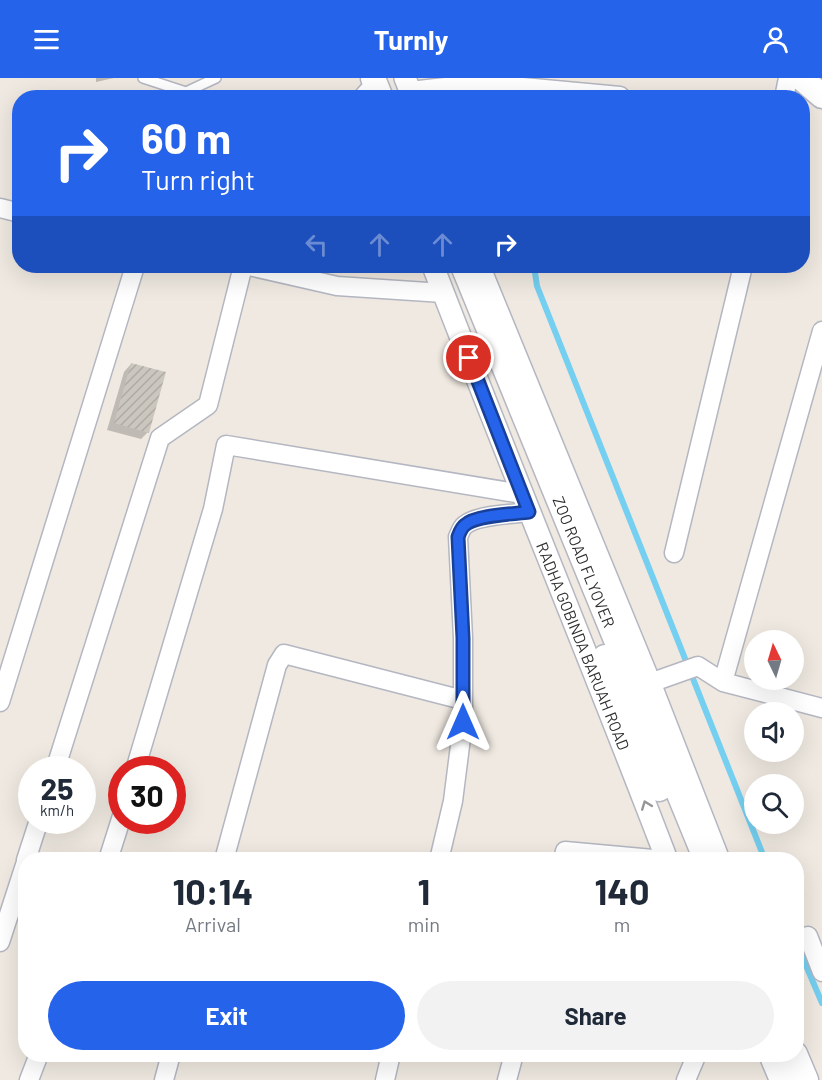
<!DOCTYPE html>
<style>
:root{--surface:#fff;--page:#f2f2f3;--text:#1f2937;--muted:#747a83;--accent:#2563eb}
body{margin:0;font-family:Barlow,sans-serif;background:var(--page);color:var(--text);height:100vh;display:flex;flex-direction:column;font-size:22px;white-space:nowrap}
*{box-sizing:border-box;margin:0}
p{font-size:20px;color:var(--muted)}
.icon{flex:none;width:33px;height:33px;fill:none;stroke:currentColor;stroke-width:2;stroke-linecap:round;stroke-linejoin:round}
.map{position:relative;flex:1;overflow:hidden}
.details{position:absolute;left:18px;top:774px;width:786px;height:210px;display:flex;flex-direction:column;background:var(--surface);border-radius:24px;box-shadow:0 6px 24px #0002}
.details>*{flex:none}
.guide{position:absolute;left:12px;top:12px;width:798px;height:183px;border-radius:24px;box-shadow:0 6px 24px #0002;background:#2563eb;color:#fff;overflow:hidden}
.needle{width:39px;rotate:355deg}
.tools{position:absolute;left:744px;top:552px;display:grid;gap:12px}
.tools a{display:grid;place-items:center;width:60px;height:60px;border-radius:50%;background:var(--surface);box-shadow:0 6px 24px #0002;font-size:30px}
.speed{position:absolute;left:18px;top:678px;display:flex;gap:12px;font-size:30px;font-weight:700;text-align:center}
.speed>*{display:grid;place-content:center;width:78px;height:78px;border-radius:50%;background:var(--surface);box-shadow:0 6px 24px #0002;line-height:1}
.speed small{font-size:15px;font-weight:400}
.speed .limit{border:9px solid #d22;background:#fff;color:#111}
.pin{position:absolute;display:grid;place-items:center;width:51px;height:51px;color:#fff;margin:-26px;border:3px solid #fff;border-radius:50%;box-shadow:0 2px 6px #0007}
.me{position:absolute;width:66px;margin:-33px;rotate:0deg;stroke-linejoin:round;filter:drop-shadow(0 0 4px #0008)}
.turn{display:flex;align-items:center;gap:21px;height:126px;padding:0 30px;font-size:27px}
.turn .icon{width:78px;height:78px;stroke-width:2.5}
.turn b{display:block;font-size:42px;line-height:51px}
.lanes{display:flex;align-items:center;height:57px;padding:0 30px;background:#0003;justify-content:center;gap:30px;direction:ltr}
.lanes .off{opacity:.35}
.eta{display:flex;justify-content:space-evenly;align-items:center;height:102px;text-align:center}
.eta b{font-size:36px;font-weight:700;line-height:42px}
.button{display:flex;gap:12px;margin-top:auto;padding:12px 30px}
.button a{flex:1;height:69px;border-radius:36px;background:var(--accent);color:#fff;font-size:24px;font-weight:700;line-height:69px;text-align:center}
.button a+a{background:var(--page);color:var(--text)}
header{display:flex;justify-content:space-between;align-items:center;height:78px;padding:0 30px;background:var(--accent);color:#fff;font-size:27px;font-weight:700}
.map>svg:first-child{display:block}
</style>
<header><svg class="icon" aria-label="menu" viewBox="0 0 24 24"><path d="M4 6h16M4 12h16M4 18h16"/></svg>Turnly<svg class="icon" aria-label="person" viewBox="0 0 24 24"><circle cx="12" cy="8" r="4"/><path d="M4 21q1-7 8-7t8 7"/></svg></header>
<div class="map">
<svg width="822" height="1002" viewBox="0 0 822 1002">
<defs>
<pattern id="building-hatch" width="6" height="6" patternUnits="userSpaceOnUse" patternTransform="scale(1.5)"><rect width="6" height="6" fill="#cbc7bf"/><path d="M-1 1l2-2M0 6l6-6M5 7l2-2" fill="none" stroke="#afaba4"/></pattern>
</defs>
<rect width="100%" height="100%" fill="#efe9e1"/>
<path fill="#0003" d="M96,0h18l-18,4z
M131,286l17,68 -7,7 -34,-9 17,-58z"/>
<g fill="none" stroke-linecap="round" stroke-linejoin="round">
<path stroke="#75cff0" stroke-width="6" d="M534,188l3,20 228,574
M796,864l26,61"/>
</g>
<path fill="url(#building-hatch)" d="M131,285l35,9 -17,61 -35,-10z"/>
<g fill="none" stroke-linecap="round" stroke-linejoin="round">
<defs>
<path id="service" d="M143,0l43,14 30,-14
M356,20l9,-10"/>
<path id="minor" d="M410,13l70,-8 140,13
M784,20l4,-20
M0,130l20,5
M249,188l88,20 106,7
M674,475l69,-287
M723,604l99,-351
M650,605l48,-17 25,16 99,26
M0,624l135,-436
M55,692l105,-332 48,-33 35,-139
M135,692l78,-261 13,-64 296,49
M26,782l13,-40
M108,782l14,-44
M224,782l53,-195 7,-11 179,46
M439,782l14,-59 10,-79v-84l-5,-101c2,-4 3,-9 7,-12 11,-10 48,-11 64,-13
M563,782l2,-9 99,9
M808,858l14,36
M0,864l26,-80
M29,1002l10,-26
M164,1002l7,-26
M385,1002l6,-26
M507,1002l7,-26
M686,1002l11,-26"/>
<path id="tertiary" d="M405,0l8,20
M433,188c76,198 158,395 234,594
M479,188l171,417 69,177"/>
<path id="secondary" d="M373,0l8,20
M801,0l21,18
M463,188l243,594
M605,579l54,132
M771,976l11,26
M795,976l11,26"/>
</defs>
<use href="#service" stroke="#b4b7c1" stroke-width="12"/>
<use href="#minor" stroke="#b4b7c1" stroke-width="21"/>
<use href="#tertiary" stroke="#b4b7c1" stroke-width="24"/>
<use href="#secondary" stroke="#b4b7c1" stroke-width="27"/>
<use href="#service" stroke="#fff" stroke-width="9"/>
<use href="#minor" stroke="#fff" stroke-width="18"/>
<use href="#tertiary" stroke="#fff" stroke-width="21"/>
<use href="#secondary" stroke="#fff" stroke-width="24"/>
</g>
<defs><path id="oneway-chevron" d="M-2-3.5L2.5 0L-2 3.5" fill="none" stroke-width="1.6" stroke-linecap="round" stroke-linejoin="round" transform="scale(1.5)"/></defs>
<use stroke="#969696" href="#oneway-chevron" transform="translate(646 727) rotate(-111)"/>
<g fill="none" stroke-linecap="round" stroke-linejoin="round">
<defs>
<path id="route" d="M463,644v-84l-5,-101c2,-5 3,-9 7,-12 11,-10 48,-11 64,-13l-60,-154"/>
</defs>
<use href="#route" stroke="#184099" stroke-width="15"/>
<use href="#route" stroke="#2563eb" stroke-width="10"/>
</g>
<g text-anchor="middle" stroke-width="4.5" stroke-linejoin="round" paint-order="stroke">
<g font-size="16" fill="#2e2e2e" stroke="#fff">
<text transform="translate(584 484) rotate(68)" y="6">ZOO ROAD FLYOVER</text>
<text transform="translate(583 568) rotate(68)" y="6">RADHA GOBINDA BARUAH ROAD</text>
</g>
</g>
</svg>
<div class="tools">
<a><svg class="needle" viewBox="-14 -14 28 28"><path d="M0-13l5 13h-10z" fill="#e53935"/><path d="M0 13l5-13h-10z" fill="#747a83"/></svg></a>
<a><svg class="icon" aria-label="sound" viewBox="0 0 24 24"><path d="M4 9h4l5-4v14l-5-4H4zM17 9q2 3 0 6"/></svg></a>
<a><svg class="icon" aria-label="search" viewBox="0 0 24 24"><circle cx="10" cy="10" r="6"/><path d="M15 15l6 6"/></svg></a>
</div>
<div class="speed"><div>25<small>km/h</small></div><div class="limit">30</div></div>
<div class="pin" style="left:469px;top:280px;background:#d93025"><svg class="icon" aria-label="arrive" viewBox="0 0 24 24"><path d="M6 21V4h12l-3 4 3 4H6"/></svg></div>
<svg class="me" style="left:463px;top:644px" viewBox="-20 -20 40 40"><path d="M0-17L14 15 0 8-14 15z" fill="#2563eb" stroke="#fff" stroke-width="4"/></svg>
<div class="guide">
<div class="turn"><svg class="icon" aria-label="right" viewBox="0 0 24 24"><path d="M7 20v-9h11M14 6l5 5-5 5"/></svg><div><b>60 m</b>Turn right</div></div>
<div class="lanes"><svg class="icon off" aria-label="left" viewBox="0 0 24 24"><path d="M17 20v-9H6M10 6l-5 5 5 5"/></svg><svg class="icon off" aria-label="ahead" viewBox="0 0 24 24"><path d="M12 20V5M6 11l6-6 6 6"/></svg><svg class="icon off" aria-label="ahead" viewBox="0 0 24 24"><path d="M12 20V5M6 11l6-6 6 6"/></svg><svg class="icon" aria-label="right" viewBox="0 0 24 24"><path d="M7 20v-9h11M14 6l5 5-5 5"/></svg></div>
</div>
<section class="details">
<div class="eta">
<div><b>10:14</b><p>Arrival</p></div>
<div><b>1</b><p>min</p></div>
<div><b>140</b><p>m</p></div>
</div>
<div class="button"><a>Exit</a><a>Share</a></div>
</section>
</div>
